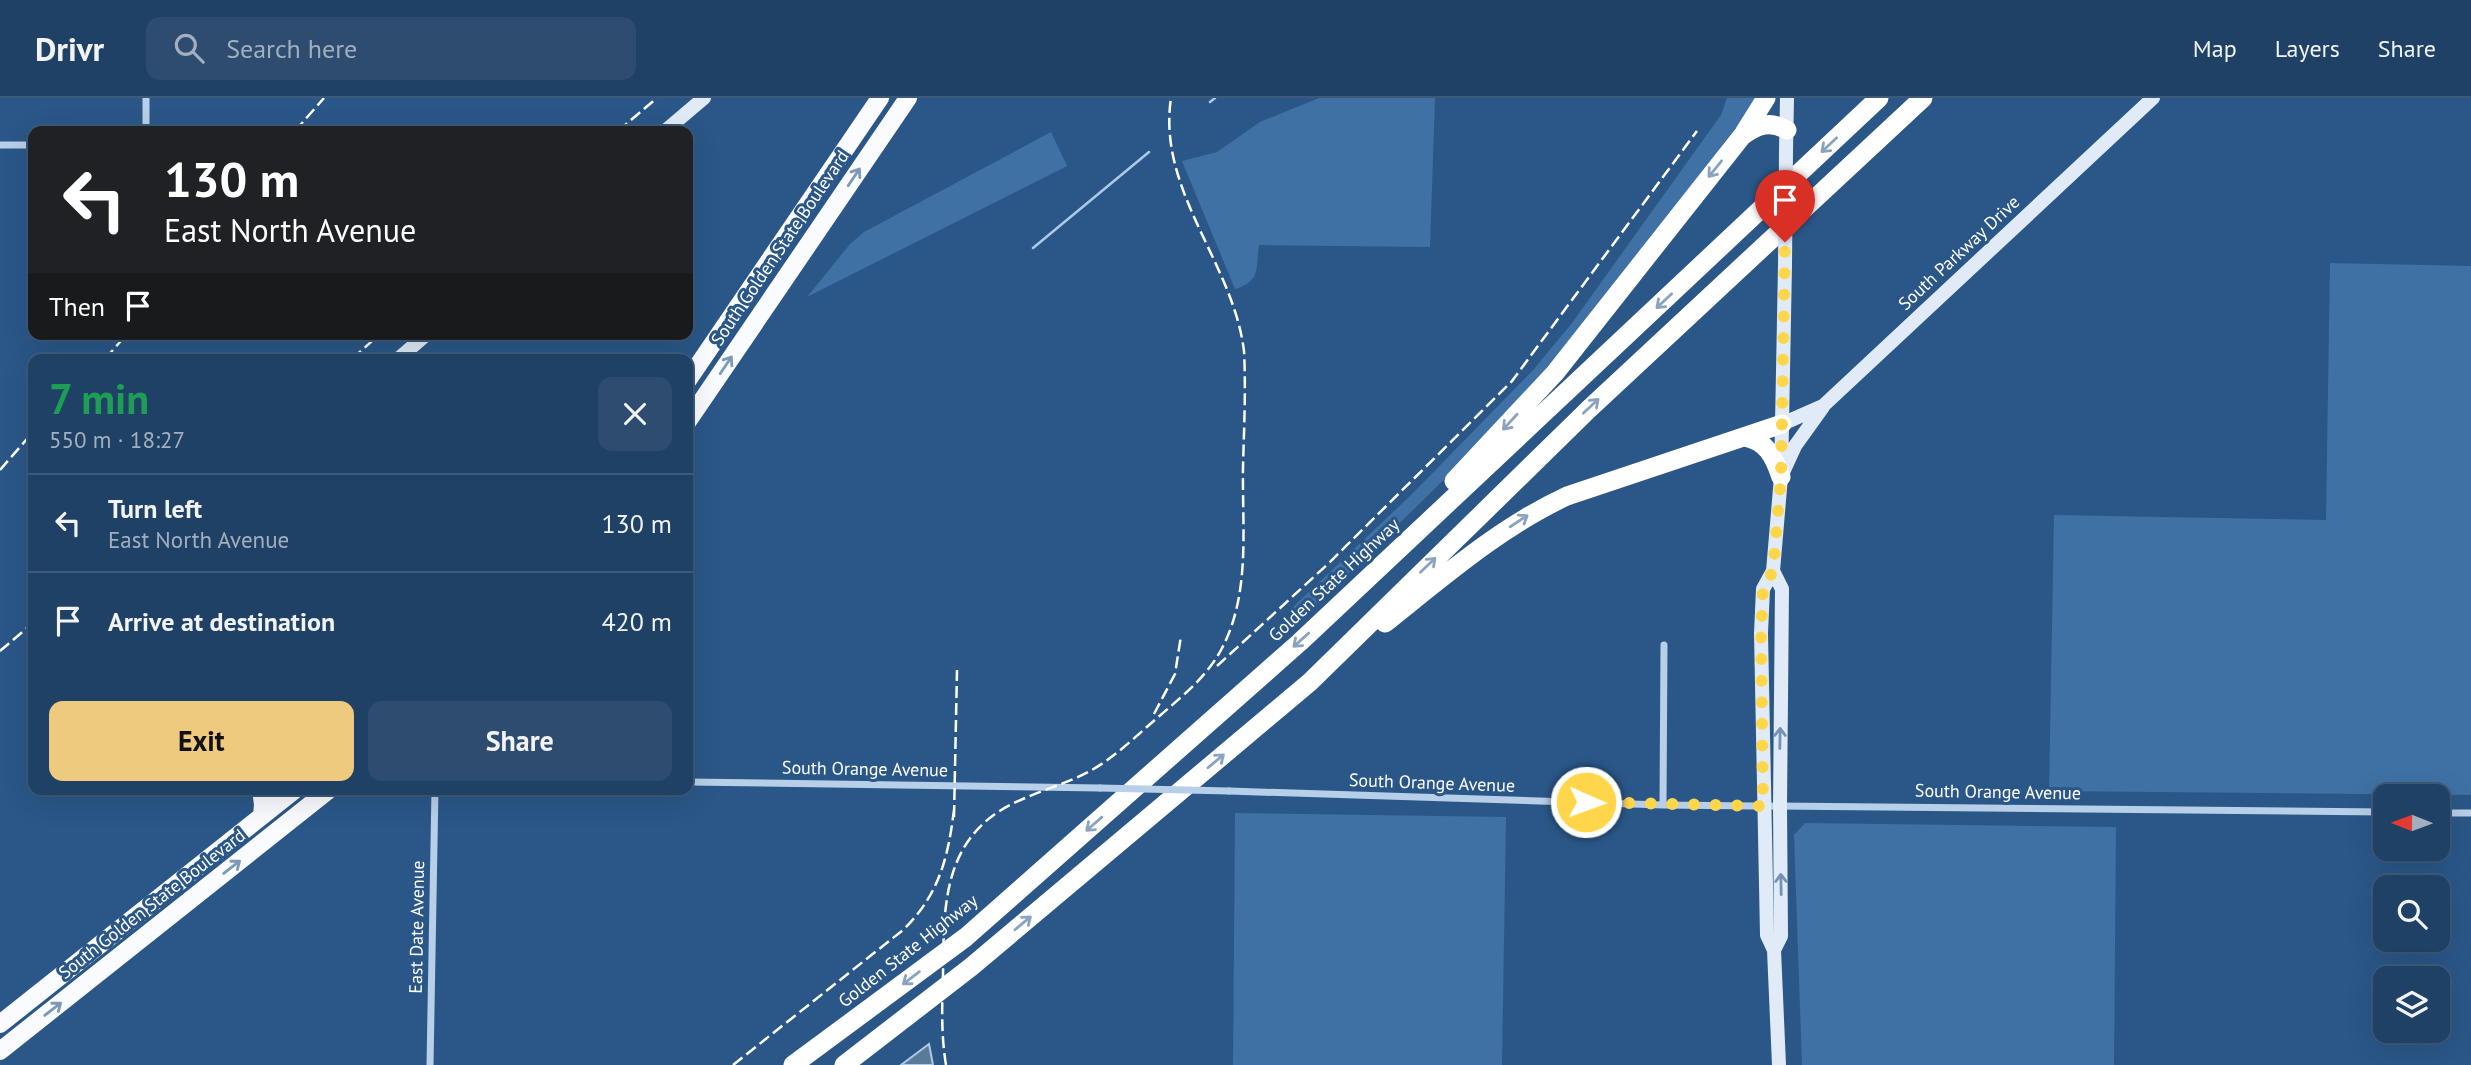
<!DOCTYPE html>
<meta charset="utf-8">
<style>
:root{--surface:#204166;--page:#2d4c6f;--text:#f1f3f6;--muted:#a2afbf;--line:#3d5a7a;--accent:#eeca7e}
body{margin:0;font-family:"PT Sans",sans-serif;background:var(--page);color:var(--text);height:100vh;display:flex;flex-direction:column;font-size:26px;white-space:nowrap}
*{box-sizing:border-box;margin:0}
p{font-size:23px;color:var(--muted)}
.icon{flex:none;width:38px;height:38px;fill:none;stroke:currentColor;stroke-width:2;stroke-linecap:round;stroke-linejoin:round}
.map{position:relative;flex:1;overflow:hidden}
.sheet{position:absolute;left:28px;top:256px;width:665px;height:441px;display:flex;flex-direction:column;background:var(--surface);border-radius:14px;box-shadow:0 7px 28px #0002,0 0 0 2px var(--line)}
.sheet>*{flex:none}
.banner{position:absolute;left:28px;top:28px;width:665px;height:214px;border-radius:14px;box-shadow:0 7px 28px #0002,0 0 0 2px var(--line);background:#202124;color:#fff;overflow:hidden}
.needle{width:46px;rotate:271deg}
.controls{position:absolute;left:2373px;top:686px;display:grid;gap:14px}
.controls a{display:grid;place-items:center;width:77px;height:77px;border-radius:14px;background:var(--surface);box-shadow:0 7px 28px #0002,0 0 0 2px var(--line);font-size:35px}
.pin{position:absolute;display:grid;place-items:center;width:60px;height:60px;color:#fff;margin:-72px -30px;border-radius:50% 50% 50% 0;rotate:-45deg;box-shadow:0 0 7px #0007}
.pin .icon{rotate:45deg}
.me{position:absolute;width:77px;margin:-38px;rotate:92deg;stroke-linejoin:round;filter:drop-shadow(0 0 5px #0008)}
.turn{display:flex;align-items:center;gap:24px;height:147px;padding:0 21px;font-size:32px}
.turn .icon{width:91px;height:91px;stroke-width:2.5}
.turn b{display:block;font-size:49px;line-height:60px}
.then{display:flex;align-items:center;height:66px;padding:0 21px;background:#0003;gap:14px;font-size:26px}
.round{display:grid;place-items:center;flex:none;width:74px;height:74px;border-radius:14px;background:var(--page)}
.overview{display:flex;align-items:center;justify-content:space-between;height:119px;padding:0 21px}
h1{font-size:42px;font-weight:700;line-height:52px;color:#1e9e55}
.cta{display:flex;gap:14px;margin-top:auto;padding:14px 21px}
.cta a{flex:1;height:80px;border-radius:14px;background:var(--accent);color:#111;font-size:28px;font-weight:700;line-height:80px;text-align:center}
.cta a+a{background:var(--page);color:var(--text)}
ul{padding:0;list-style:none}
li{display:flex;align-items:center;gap:21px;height:98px;padding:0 21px;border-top:2px solid var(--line)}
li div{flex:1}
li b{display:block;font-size:26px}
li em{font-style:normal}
header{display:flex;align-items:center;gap:42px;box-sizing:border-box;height:98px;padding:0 35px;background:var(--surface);border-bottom:2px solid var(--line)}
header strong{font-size:33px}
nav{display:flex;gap:38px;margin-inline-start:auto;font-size:24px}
.search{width:490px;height:63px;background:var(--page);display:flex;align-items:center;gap:18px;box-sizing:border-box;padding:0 24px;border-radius:14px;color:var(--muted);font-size:26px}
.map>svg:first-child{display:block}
</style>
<header>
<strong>Drivr</strong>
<div class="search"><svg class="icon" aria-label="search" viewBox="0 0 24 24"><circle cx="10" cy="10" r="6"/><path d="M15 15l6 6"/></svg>Search here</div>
<nav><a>Map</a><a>Layers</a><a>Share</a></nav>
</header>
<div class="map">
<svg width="2471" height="967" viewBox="0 0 2471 967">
<rect width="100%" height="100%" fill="#2a5788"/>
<path fill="#3f71a4" d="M1319,0h116l-5,149 -171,-2c-4,23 3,36 -24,44l-53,-128 35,-9 43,-30z
M1727,0h31l-176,232 -118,130 -161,158 -10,-11 118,-112 123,-126 38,-46 149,-208z
M1051,34l16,34 -260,131 43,-53 14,-12z
M2330,165l141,3v529l-422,-4 5,-276 272,5z
M1235,715l271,4 -4,248h-269z
M1805,725l311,4 -2,238h-312l-8,-230z"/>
<path fill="#5a7a9a" stroke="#accae8" stroke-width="2" d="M929,946l4,21h-32z"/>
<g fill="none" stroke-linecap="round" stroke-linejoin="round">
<path stroke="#accae8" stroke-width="2.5" d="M1210,4l5,-4
M1033,150l116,-96"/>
<path stroke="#b7cfe8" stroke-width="7" d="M146,33v-33
M0,47h33
M688,684l412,6
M1229,693l434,14 722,7
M1663,707l1,-160
M2438,715h33
M430,967l5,-276"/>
<path stroke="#e0ebf7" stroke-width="14" d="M665,33l39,-33
M1786,53l1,-53
M398,261l29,-25
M1782,326l41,-18 330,-308
M1784,372l11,-24 28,-39
M1773,473l9,18 -2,217 1,130 -7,14
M1779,967l-5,-115 -7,-15 -6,-302 2,-44 10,-18 8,-94 4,-212"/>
<path stroke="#f9fbfe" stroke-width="18" d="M688,282l192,-282
M688,323l220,-323
M261,691l2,16 -1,11
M0,926l296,-235
M0,953l330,-262"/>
<path stroke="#fff" stroke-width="19" d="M1744,35l22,-35
M1744,339c23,4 30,20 37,40
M1454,383l101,-108 187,-237c15,-11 28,-16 45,-6
M1385,525c58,-46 115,-96 182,-127l215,-72
M793,967l173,-128 334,-295 579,-544
M844,967l127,-98 339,-285 279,-273 334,-311"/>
<path stroke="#fff" stroke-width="2.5" stroke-dasharray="12 5" stroke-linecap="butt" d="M295,33l29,-33
M618,33l39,-33
M105,261l22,-25
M352,261l28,-25
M0,372l33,-38
M0,553l33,-28
M1217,568l112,-103 183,-182 185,-250
M1154,616l21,-40 6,-38
M954,719l3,-147
M733,967l170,-135c36,-35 45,-72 51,-120
M946,967c-5,-30 -4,-60 -3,-90 1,-60 -2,-125 55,-163 28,-18 62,-25 92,-41 24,-13 45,-34 66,-52 24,-21 50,-41 65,-69 30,-55 21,-122 22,-183 1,-38 3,-78 1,-116 -11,-89 -87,-160 -73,-253"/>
<path stroke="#b7cfe8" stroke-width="7" d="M1100,690l129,3"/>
<path stroke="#e0ebf7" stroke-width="14" d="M1785,167l1,-114"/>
</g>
<defs><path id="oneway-shaft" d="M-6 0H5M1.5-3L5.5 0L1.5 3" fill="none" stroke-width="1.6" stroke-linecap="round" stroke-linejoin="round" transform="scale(1.75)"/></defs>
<g stroke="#8aa3be">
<use href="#oneway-shaft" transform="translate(1829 47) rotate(137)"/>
<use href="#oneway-shaft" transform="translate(1715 71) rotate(129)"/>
<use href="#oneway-shaft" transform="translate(1664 203) rotate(137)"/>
<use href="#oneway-shaft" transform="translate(1591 308) rotate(-43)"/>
<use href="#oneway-shaft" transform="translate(1510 324) rotate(133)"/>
<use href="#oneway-shaft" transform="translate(1519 423) rotate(-33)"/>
<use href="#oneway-shaft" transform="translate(1428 467) rotate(-44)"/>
<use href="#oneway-shaft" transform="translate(1301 542) rotate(138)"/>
<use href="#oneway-shaft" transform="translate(1216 663) rotate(-40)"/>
<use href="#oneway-shaft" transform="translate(1094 726) rotate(139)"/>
<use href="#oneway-shaft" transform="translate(1023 825) rotate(-40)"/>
<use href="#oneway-shaft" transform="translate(911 880) rotate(143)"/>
</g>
<g stroke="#7d99b7">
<use href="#oneway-shaft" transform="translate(854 79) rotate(-56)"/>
<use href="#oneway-shaft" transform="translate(726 267) rotate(-56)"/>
<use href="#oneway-shaft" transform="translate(232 769) rotate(-38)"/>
<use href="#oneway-shaft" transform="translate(53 911) rotate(-38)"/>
</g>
<g stroke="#7392b4">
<use href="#oneway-shaft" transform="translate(1780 640) rotate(-89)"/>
<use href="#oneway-shaft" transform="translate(1781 786) rotate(-91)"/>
</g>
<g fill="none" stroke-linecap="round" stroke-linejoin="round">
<path stroke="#ffd54a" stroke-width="12" stroke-dasharray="0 21.6" d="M1586,704l177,4 -2,-172 2,-45 10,-18 8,-94 4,-235"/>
</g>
<g text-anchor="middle" stroke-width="6" stroke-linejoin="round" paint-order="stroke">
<g font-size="18" fill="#fff" stroke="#2a5788">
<text transform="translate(780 150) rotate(-56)" y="6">South Golden State Boulevard</text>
<text transform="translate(1959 155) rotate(-43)" y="6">South Parkway Drive</text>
<text transform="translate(1334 482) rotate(-43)" y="6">Golden State Highway</text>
<text transform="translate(865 671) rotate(1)" y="6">South Orange Avenue</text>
<text transform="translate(1432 685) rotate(2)" y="6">South Orange Avenue</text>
<text transform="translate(1998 694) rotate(1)" y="6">South Orange Avenue</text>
<text transform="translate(152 806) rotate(-38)" y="6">South Golden State Boulevard</text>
<text transform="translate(417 829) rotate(-89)" y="6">East Date Avenue</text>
<text transform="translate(908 853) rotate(-38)" y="6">Golden State Highway</text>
</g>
</g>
</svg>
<div class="controls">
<a><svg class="needle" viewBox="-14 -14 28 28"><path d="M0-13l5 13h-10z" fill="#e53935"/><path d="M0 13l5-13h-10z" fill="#a2afbf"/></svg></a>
<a><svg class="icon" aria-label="search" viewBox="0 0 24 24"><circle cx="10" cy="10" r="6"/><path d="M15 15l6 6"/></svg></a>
<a><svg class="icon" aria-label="layers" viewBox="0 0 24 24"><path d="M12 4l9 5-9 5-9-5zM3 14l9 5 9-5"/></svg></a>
</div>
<div class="pin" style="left:1785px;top:144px;background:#d93025"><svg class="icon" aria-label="arrive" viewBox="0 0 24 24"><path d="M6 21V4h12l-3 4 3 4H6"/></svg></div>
<svg class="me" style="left:1586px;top:704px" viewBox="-20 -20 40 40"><circle r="17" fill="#ffd54a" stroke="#fff" stroke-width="3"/><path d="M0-11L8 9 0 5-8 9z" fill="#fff"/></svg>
<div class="banner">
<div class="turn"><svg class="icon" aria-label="left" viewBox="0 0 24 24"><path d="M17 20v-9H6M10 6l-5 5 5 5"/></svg><div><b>130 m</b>East North Avenue</div></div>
<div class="then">Then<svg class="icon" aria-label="arrive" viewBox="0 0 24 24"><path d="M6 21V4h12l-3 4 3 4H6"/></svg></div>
</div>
<section class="sheet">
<div class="overview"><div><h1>7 min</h1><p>550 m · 18:27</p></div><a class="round"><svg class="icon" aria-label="close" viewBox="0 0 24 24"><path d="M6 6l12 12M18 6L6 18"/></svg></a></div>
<ul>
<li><svg class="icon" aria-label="left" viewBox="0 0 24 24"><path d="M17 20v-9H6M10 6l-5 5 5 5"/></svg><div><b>Turn left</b><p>East North Avenue</p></div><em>130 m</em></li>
<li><svg class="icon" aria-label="arrive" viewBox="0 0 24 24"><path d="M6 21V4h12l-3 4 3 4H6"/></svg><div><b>Arrive at destination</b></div><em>420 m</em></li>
</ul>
<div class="cta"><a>Exit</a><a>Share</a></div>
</section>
</div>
